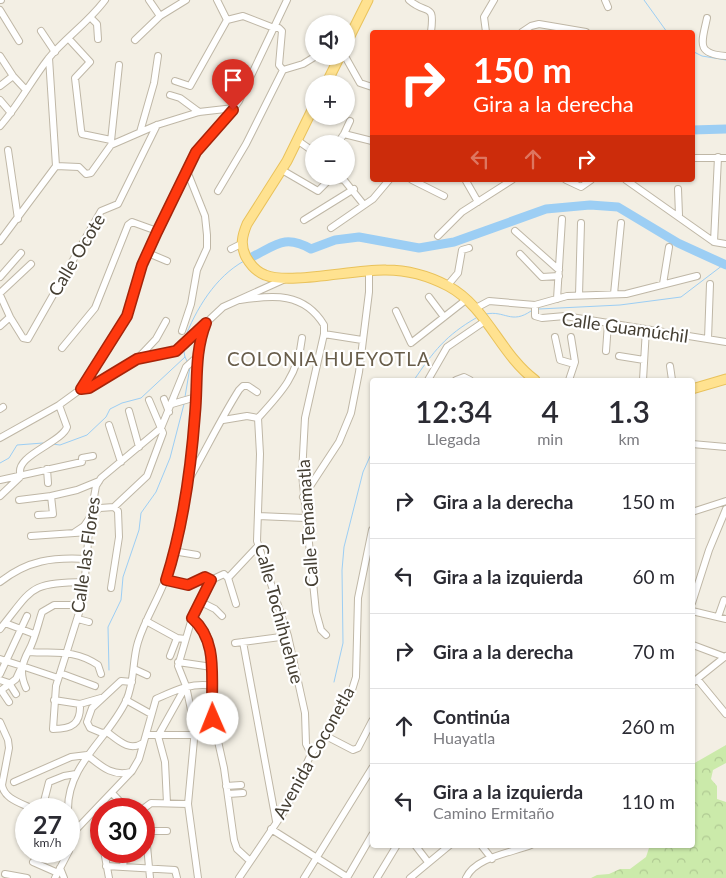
<!DOCTYPE html>
<html lang="es">
<meta charset="utf-8">
<style>
:root{--surface:#fff;--page:#f2f2f3;--text:#2b2b33;--muted:#7c7c81;--line:#e1e1e2}
body{margin:0;font-family:Lato,sans-serif;background:var(--page);color:var(--text);height:100vh;display:flex;flex-direction:column;font-size:19px;white-space:nowrap}
*{box-sizing:border-box;margin:0}
p{font-size:16px;color:var(--muted)}
.icon{flex:none;width:28px;height:28px;fill:none;stroke:currentColor;stroke-width:2;stroke-linecap:round;stroke-linejoin:round}
.map{position:relative;flex:1;overflow:hidden}
.sheet{position:absolute;left:370px;top:378px;width:325px;height:470px;display:flex;flex-direction:column;background:var(--surface);border-radius:5px;box-shadow:0 1px 4px #0004}
.sheet>*{flex:none}
.banner{position:absolute;left:370px;top:30px;width:325px;height:152px;border-radius:5px;box-shadow:0 1px 4px #0004;background:#ff380e;color:#fff;overflow:hidden}
.fabs{position:absolute;left:305px;top:15px;display:grid;gap:10px}
.fabs a{display:grid;place-items:center;width:50px;height:50px;border-radius:50%;background:var(--surface);box-shadow:0 1px 4px #0004;font-size:25px}
.speed{position:absolute;left:15px;top:798px;display:flex;gap:10px;font-size:25px;font-weight:700;text-align:center}
.speed>*{display:grid;place-content:center;width:65px;height:65px;border-radius:50%;background:var(--surface);box-shadow:0 1px 4px #0004;line-height:1}
.speed small{font-size:12px;font-weight:400}
.speed .limit{border:8px solid #d22;background:#fff;color:#111}
.pin{position:absolute;display:grid;place-items:center;width:42px;height:42px;color:#fff;margin:-51px -21px;border-radius:50% 50% 50% 0;rotate:-45deg;box-shadow:0 0 5px #0007}
.pin .icon{rotate:45deg}
.me{position:absolute;width:55px;margin:-28px;rotate:359deg;stroke-linejoin:round;filter:drop-shadow(0 0 4px #0008)}
.turn{display:flex;align-items:center;gap:18px;height:105px;padding:0 20px;font-size:22px}
.turn .icon{width:65px;height:65px;stroke-width:2.5}
.turn b{display:block;font-size:35px;line-height:42px}
.lanes{display:flex;align-items:center;height:48px;padding:0 20px;background:#0003;justify-content:center;gap:25px;direction:ltr}
.lanes .off{opacity:.35}
.eta{display:flex;justify-content:space-evenly;align-items:center;height:85px;text-align:center}
.eta b{font-size:30px;font-weight:600;line-height:35px}
ul{padding:0;list-style:none}
li{display:flex;align-items:center;gap:15px;height:75px;padding:0 20px;border-top:1px solid var(--line)}
li div{flex:1}
li b{display:block;font-size:19px}
li em{font-style:normal}
.map>svg:first-child{display:block}
</style>
<div class="map">
<svg width="726" height="878" viewBox="0 0 726 878">
<defs>
<pattern id="forest-crowns" width="20" height="18" patternUnits="userSpaceOnUse" patternTransform="scale(1.25)"><rect width="20" height="18" fill="#cbeaaa"/><path d="M2 6a3 3 0 1 1 6 0M12 15a3 3 0 1 1 6 0" fill="none" stroke="#b0ca93"/></pattern>
</defs>
<rect width="100%" height="100%" fill="#f3efe4"/>
<path fill="url(#forest-crowns)" d="M726,745v18l-13,7 -2,9 6,7v13l9,3v76h-135l6,-3 12,-1 11,-5h10l16,-12 3,-9h5l4,-3h34l1,-81z"/>
<g fill="none" stroke-linecap="round" stroke-linejoin="round">
<path stroke="#9ccef4" stroke-width="1" d="M644,0l23,32
M692,51l10,5 24,4
M539,309l81,-4 61,-8 42,-32
M486,314c19,-4 25,11 45,-3
M184,340c12,-31 31,-63 60,-79
M185,357l3,6
M414,380c19,-28 32,-45 62,-62
M185,397l5,-30
M52,444l8,1 27,-10 19,-18 4,-8 12,-6 19,-5 44,-41 -2,-10
M0,463l9,-5 8,-13 26,-2
M109,670l-1,-43 13,-27 2,-23 16,-47 2,-17 15,-21 14,-34 14,-54
M334,682l9,-39 -1,-73 2,-23 19,-75 9,-20"/>
<path stroke="#9ccef4" stroke-width="9" d="M692,130l34,-1
M252,257c24,-12 33,-23 59,-8l24,-9 24,-3 60,11 35,-6 92,-33 44,-4 28,2 60,36 48,22"/>
<defs>
<path id="minor" d="M0,0h1
M149,0l11,16
M217,0l10,20
M409,0c18,16 26,1 22,32
M605,0l3,7
M0,10l19,31
M90,17l7,7 1,15
M707,18c-5,24 -12,36 19,38
M227,20l16,-4 31,12h5l3,3 -3,34 4,5 20,-6 13,-8
M41,31l14,21
M486,32l-2,-15 10,-17
M522,32l9,-6 8,-2 47,8
M68,38l22,24 -15,16 6,52 1,4 29,6
M135,40l25,-24 26,-16
M0,56l13,20 13,14
M341,56l5,2 14,25 12,4
M175,81l15,5 37,-66
M0,86l13,-10
M170,95l10,3 19,14
M0,100l11,13
M0,126c18,-20 31,-45 48,-67 17,-21 41,-37 57,-59
M140,132l14,-49 4,-27
M344,134l28,7
M297,140l17,12
M111,141l8,-76
M337,144l7,-10 6,-13
M8,150l10,69
M692,158h34
M56,166l23,1 7,7 5,-1 20,-28 46,-20 42,-13 35,-4
M282,170l36,21 13,-13 13,2 20,25
M412,180l32,16
M566,180l15,7 10,-7
M626,180l88,62 12,2
M466,181l12,21
M678,189l1,26
M218,191l28,-47 37,-74
M304,220l50,-31
M331,228l42,-29 16,-19
M515,231l44,39
M438,236l24,-24 50,-32
M0,241l56,-75 -7,-108
M714,242l4,-85
M231,249l10,-5
M148,253l19,8
M520,254l22,23 17,-1
M0,277l21,-24
M663,284l6,-37
M447,286l11,-13 4,-23 7,-2
M0,293l31,-29
M614,294l7,-71
M0,295l10,22 13,21 5,1 73,-128 17,-7 39,-79
M579,295l2,-72
M429,297l15,20
M557,299l5,-80
M240,300c33,-5 64,-8 84,25v9l-19,84 -3,56 14,138 5,18 5,5
M535,305v11l7,2 23,-2 161,26
M476,308l13,-7 46,4 32,-9 59,-2 71,-18
M396,311l15,32 56,-44
M0,326l10,-9
M182,331l9,-27 6,-34 10,-22v-13l-2,-19 -18,-45
M324,334l38,6
M555,337l5,23 14,4
M708,339l2,-55
M62,348l33,-40 33,-83 4,-3 25,9
M606,351l2,-28
M619,356l25,4
M138,358l18,-19 10,-18
M670,366l2,14
M428,380l19,-33 38,-26
M456,380l8,-3 6,3
M569,380l6,-18 -4,-25
M643,380l3,-51
M81,389l46,-73 15,-51 15,-34 39,-79 29,-31 14,-20 48,-101
M164,399l5,13
M172,404l24,-7
M0,409l3,-2
M129,411l10,36
M258,418c24,-26 40,-43 44,-80
M223,420l24,-4 11,2 2,36 -3,87 31,95 17,77 1,31 5,10
M109,425l12,37
M0,438l59,-33 22,-16 8,-1 48,-29 39,-8 47,-44 62,-28
M692,444l34,3
M47,469l1,14
M21,476c-9,-20 41,-33 46,-49l-8,-22
M0,480l82,-18v-4l11,-2
M188,481c18,-31 32,-61 51,-91l4,-4h5l9,6
M0,496l20,-19
M303,497l36,-55 12,-29 8,-41 10,-80v-22
M19,500l32,-4
M692,512l34,-11
M38,515l15,-1 -2,-18 26,-6 22,-9
M258,516l47,2
M75,532l9,-6 9,-13 7,-5 14,-1 33,-31 16,-43 -14,-33
M31,536l58,-4
M173,551l24,4
M228,578l30,-32
M228,578l8,26
M165,579l23,6 17,-8 6,3
M0,582c28,-22 53,-25 87,-23
M111,588l8,-51 -1,-26 -4,-4
M199,601l16,8 7,7
M692,603l17,-53 17,-41
M692,611l34,8
M718,617l6,-17
M192,618l10,9 5,8 7,51 -3,16 2,17 11,49 10,72 3,9 12,11
M78,619l11,3
M146,621l31,17 8,1
M5,623l29,11
M0,629c34,-42 28,-46 86,-47
M243,642l33,179
M235,643l53,-7
M693,645l32,12
M29,652c27,2 45,-3 69,13l3,9
M170,656l7,-18
M0,659l22,7
M178,662l34,5
M134,669l13,6
M60,673l35,13
M0,674l27,-58
M0,680l9,3 7,11
M698,680l28,34
M132,682l-11,-1 -29,27 -5,14 3,6 12,5 5,-1c11,8 22,20 36,11
M692,683l34,-27
M186,686l9,43 -7,75 10,74
M26,688c-7,-15 -4,-25 3,-38 6,-11 9,-26 13,-38l12,-7h28
M1,690l8,12
M0,691l16,-12 6,-13 36,12
M54,700l26,4 21,-6
M126,700l25,14
M80,704c1,20 -8,25 -27,25l3,-43 27,-86 7,-81 6,-33 5,-8 60,-50 25,-61 11,-10
M0,722l8,18 1,8 -7,37c2,14 19,18 31,24
M146,735h50
M158,736l28,-50 -8,-20 14,-48 19,-38 13,-6 4,4
M158,736l7,26 2,41
M217,736l14,-13
M326,736l27,14 5,-2 14,-27
M14,782l57,-25 16,-2c14,11 25,22 44,17
M226,786l15,-1
M112,793l15,16
M228,794l15,-1
M42,809l7,-27 15,-6 12,-2
M68,809c0,-45 40,-70 58,-108 9,-19 6,-40 12,-59 8,-26 25,-50 32,-76 13,-50 22,-103 25,-153 3,-31 0,-61 11,-90
M143,809l8,-6 37,1
M144,813l6,65
M271,829l76,48
M144,831h23
M69,837l63,-66 7,-12 17,-60c20,-9 36,-17 58,-13
M415,845l13,17
M481,845l11,14
M104,851l5,27
M33,862l25,11
M106,866l69,4 2,8
M123,867l2,-16
M60,868l4,10
M5,874l22,4
M55,878l14,-27
M239,878l48,-71 24,-53 15,-18 25,-43 5,-16 2,-79 14,-68
M304,878l68,-110
M347,878l25,-43
M377,878l20,-33
M410,878l40,-33
M466,878c9,-21 45,-25 65,-33"/>
<path id="major" d="M346,44l22,-44
M326,84l14,-28
M314,106l-27,55 -40,63c-5,12 -7,21 -1,33 4,7 11,15 19,18 24,10 90,-6 121,-5 22,0 43,6 62,16 39,21 52,68 87,94
M692,389l34,-10"/>
</defs>
<use href="#minor" stroke="#bfb7a6" stroke-width="8"/>
<use href="#major" stroke="#e9c25b" stroke-width="11"/>
<use href="#minor" stroke="#fff" stroke-width="6"/>
<use href="#major" stroke="#ffe290" stroke-width="9"/>
</g>
<g fill="none" stroke-linecap="round" stroke-linejoin="round">
<defs>
<path id="route" d="M213,719c-4,-34 8,-76 -21,-101l19,-38 -6,-3 -17,8 -22,-5c17,-53 25,-111 29,-166 3,-31 -1,-61 11,-91l-30,28 -39,8 -48,29 -8,1 46,-73 15,-51 15,-33 39,-80 37,-42"/>
</defs>
<use href="#route" stroke="#a62409" stroke-width="12"/>
<use href="#route" stroke="#ff380e" stroke-width="9"/>
</g>
<g text-anchor="middle" stroke-width="4.5" stroke-linejoin="round" paint-order="stroke">
<g font-size="18" fill="#453f33" stroke="#fff">
<text transform="translate(77 255) rotate(-59)" y="6">Calle Ocote</text>
<text transform="translate(625 328) rotate(8)" y="6">Calle Guamúchil</text>
<text transform="translate(308 523) rotate(-94)" y="6">Calle Temamatla</text>
<text transform="translate(86 555) rotate(-82)" y="6">Calle las Flores</text>
<text transform="translate(279 614) rotate(75)" y="6">Calle Tochihuehue</text>
<text transform="translate(314 753) rotate(-61)" y="6">Avenida Coconetla</text>
</g>
<g font-size="19" letter-spacing="1" fill="#685d4a" stroke="#fff">
<text x="329" y="366">COLONIA HUEYOTLA</text>
</g>
</g>
</svg>
<div class="fabs">
<a><svg class="icon" aria-label="sound" viewBox="0 0 24 24"><path d="M4 9h4l5-4v14l-5-4H4zM17 9q2 3 0 6"/></svg></a>
<a>+</a>
<a>−</a>
</div>
<div class="speed"><div>27<small>km/h</small></div><div class="limit">30</div></div>
<div class="pin" style="left:233px;top:110px;background:#d93025"><svg class="icon" aria-label="arrive" viewBox="0 0 24 24"><path d="M6 21V4h12l-3 4 3 4H6"/></svg></div>
<svg class="me" style="left:213px;top:719px" viewBox="-20 -20 40 40"><circle r="19" fill="#fff"/><path d="M0-13L10 11 0 6-10 11z" fill="#ff380e"/></svg>
<div class="banner">
<div class="turn"><svg class="icon" aria-label="right" viewBox="0 0 24 24"><path d="M7 20v-9h11M14 6l5 5-5 5"/></svg><div><b>150 m</b>Gira a la derecha</div></div>
<div class="lanes"><svg class="icon off" aria-label="left" viewBox="0 0 24 24"><path d="M17 20v-9H6M10 6l-5 5 5 5"/></svg><svg class="icon off" aria-label="ahead" viewBox="0 0 24 24"><path d="M12 20V5M6 11l6-6 6 6"/></svg><svg class="icon" aria-label="right" viewBox="0 0 24 24"><path d="M7 20v-9h11M14 6l5 5-5 5"/></svg></div>
</div>
<section class="sheet">
<div class="eta">
<div><b>12:34</b><p>Llegada</p></div>
<div><b>4</b><p>min</p></div>
<div><b>1.3</b><p>km</p></div>
</div>
<ul>
<li><svg class="icon" aria-label="right" viewBox="0 0 24 24"><path d="M7 20v-9h11M14 6l5 5-5 5"/></svg><div><b>Gira a la derecha</b></div><em>150 m</em></li>
<li><svg class="icon" aria-label="left" viewBox="0 0 24 24"><path d="M17 20v-9H6M10 6l-5 5 5 5"/></svg><div><b>Gira a la izquierda</b></div><em>60 m</em></li>
<li><svg class="icon" aria-label="right" viewBox="0 0 24 24"><path d="M7 20v-9h11M14 6l5 5-5 5"/></svg><div><b>Gira a la derecha</b></div><em>70 m</em></li>
<li><svg class="icon" aria-label="ahead" viewBox="0 0 24 24"><path d="M12 20V5M6 11l6-6 6 6"/></svg><div><b>Continúa</b><p>Huayatla</p></div><em>260 m</em></li>
<li><svg class="icon" aria-label="left" viewBox="0 0 24 24"><path d="M17 20v-9H6M10 6l-5 5 5 5"/></svg><div><b>Gira a la izquierda</b><p>Camino Ermitaño</p></div><em>110 m</em></li>
</ul>
</section>
</div>
